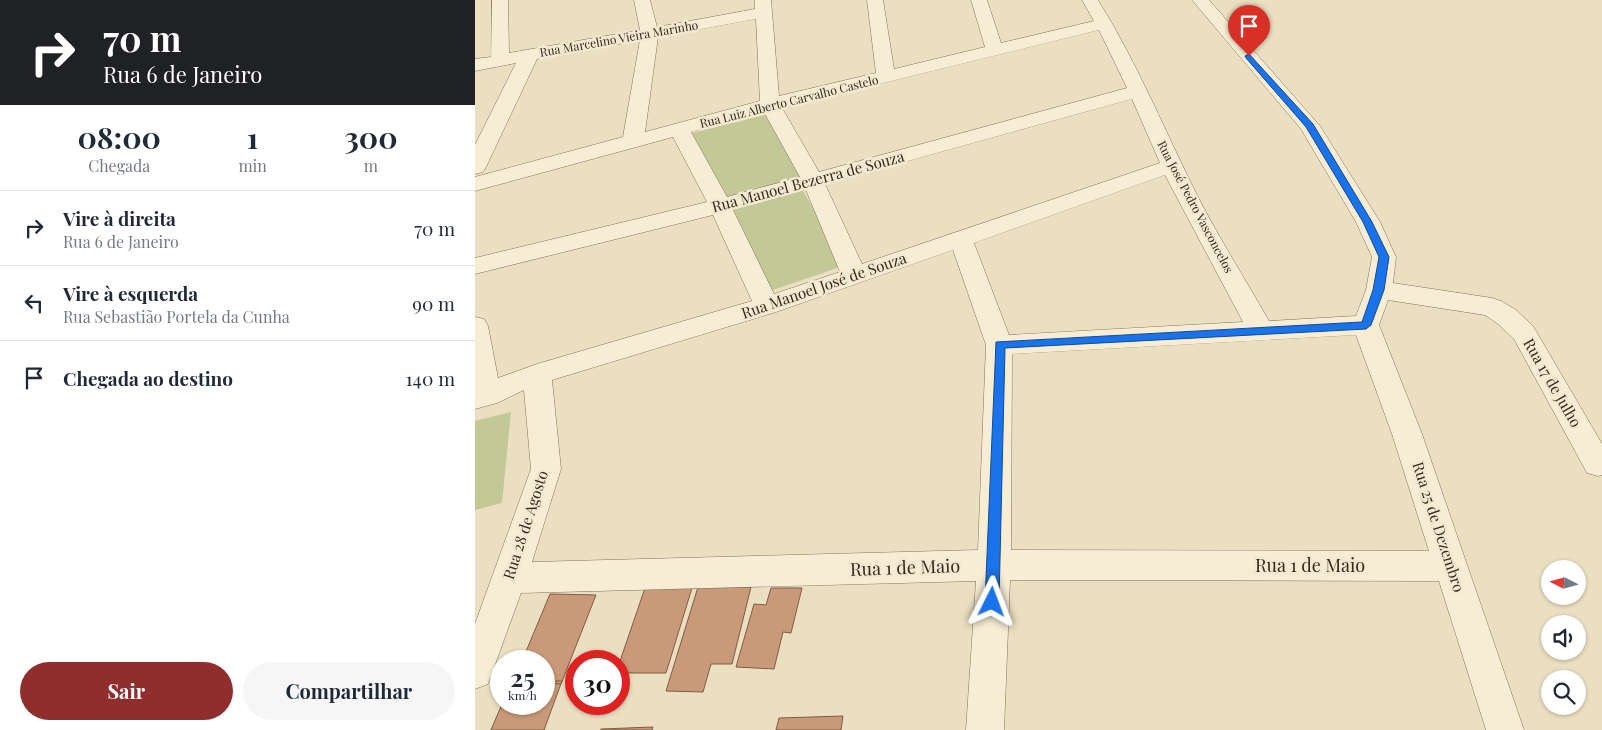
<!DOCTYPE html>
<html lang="pt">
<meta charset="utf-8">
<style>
:root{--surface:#fff;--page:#f6f6f7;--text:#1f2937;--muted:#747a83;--line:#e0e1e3;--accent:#902d2d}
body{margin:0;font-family:"Playfair Display",serif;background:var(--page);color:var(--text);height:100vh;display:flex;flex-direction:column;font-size:19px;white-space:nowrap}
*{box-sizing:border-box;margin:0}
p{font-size:16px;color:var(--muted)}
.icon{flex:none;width:28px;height:28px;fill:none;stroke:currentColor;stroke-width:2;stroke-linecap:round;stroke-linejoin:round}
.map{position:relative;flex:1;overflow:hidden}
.details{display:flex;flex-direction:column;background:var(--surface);width:475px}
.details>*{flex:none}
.hud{background:#202124;color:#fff;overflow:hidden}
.needle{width:32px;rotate:276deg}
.buttons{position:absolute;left:1066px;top:560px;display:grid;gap:10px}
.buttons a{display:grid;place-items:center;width:45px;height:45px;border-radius:50%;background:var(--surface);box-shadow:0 1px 4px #0004;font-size:25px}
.speed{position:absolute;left:15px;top:650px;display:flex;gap:10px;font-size:25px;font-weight:700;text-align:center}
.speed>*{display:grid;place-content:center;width:65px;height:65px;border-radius:50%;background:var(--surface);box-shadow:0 1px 4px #0004;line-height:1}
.speed small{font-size:12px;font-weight:400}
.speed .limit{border:8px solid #d22;background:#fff;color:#111}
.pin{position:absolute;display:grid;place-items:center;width:42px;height:42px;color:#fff;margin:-51px -21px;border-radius:50% 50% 50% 0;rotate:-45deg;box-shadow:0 0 5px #0007}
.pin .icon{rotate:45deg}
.me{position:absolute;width:55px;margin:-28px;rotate:3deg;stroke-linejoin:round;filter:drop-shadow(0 0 4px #0008)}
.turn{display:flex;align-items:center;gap:18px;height:105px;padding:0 20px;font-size:22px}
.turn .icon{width:65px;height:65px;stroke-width:2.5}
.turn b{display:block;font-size:35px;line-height:42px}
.eta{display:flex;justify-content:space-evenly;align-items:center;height:85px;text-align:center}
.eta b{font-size:30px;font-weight:700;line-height:35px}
.action{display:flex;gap:10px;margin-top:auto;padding:10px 20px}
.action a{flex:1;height:58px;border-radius:30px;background:var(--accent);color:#fff;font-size:20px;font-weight:700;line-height:58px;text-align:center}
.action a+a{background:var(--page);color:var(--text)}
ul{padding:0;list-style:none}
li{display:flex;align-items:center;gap:15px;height:75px;padding:0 20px;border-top:1px solid var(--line)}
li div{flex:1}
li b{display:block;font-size:19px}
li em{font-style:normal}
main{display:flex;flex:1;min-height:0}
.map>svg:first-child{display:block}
</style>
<main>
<section class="details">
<div class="hud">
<div class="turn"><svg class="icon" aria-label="right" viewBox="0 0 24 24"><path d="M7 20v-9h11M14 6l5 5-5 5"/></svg><div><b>70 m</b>Rua 6 de Janeiro</div></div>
</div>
<div class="eta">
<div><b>08:00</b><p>Chegada</p></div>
<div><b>1</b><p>min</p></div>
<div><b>300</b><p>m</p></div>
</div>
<ul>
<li><svg class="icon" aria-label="right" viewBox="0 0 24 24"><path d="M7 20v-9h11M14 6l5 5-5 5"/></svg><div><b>Vire à direita</b><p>Rua 6 de Janeiro</p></div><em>70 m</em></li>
<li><svg class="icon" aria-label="left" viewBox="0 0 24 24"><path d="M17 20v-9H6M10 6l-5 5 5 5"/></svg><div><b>Vire à esquerda</b><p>Rua Sebastião Portela da Cunha</p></div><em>90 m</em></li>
<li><svg class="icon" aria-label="arrive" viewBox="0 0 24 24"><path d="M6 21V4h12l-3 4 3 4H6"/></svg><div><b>Chegada ao destino</b></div><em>140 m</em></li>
</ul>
<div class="action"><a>Sair</a><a>Compartilhar</a></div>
</section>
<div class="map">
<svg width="1127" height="730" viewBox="0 0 1127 730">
<rect width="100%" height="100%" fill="#ebdfc1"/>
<path fill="#c2c996" d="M289,114l38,62 -78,23 -32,-66z
M327,189l44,76 -76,26 -39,-80z
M36,412l-9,91 -27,7v-89z"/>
<path fill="#c89a79" stroke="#825b41" d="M223,587h53l-19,77h-21l-8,28 -37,-1z
M170,588h47l-26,85h-47v-9z
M296,588h31l-11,45 -8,-1 -9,37 -38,-2 18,-63 12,1z
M75,594l46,1 -35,89 -17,-1v-22h-22z
M69,681h18l-18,49h-53l11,-26h42z
M368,716l-2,14h-65l3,-12z
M178,727l-1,3h-52l1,-1z"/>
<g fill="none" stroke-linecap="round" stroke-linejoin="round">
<defs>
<path id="minor" d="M17,0h16l1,53 131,-23 -6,-30h16l7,27 98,-18v-9h16l8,96 97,-23 -9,-73h16l11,69 91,-22 -14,-47h16l14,43 93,-22 -12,-21h16c37,59 63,122 94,185 23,47 51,90 77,136l87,-5 10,-26 6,-33 -16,-35 -55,-93 -109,-129h17l111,126 60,96 16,35 -3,26 99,15 9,3 15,9 17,16 69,118v31l-4,1 -11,-3 -73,-134 -16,-15 -13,-9 -97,-15 -9,25 43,109 102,296h-38l-47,-149 -429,-1 -6,150h-38l10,-149 -455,12 -33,91 -13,5v-65l56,-155 -7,-79 -27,13 -22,6v-92l9,2 4,7 10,52 39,-14 215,-63 -39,-86 -238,59v-16l232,-56 -34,-65 -198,54v-14l148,-40 17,-97 -103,19 -51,108 -3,5 -8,2v-29l41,-82 -41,8v-12l16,-2zM281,19l4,82 -115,31 13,-95zM624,30l28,58 -308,84 -37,-64zM657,99l28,64 -298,101 -37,-80zM289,112l36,65 -73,20 -36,-65zM690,175l78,147 -234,13 -35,-92zM331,190l34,82 -66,22 -41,-84zM478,250l33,95 -8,205 -446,12 29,-93 -9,-89 224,-68zM881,335l36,99 37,117 -418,-1 1,-196z"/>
</defs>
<use href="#minor" stroke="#84715a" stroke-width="1"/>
<use href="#minor" fill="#f7edd4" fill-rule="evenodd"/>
</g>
<path fill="#1a73e8" stroke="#114b97" d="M774,54l64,70 59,98 17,35 -5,33 -13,35 -5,4 -361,19 -6,254 -2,5 -5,1 -5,-1 -2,-5 11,-260 366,-20 11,-32 6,-33 -16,-35 -57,-95 -60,-69 -1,-2z"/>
<g text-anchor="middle" stroke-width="5" stroke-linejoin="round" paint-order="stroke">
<g font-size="12" fill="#34291d" stroke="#f3e9d0">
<text transform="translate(144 39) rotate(-10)" y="4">Rua Marcelino Vieira Marinho</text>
<text transform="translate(314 102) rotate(-14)" y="4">Rua Luiz Alberto Carvalho Castelo</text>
<text transform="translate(720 207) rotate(62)" y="4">Rua José Pedro Vasconcelos</text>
</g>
<g font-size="15" fill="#34291d" stroke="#f3e9d0">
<text transform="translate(333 182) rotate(-15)" y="5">Rua Manoel Bezerra de Souza</text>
<text transform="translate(349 286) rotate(-19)" y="5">Rua Manoel José de Souza</text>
<text transform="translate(1077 383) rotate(60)" y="5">Rua 17 de Julho</text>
<text transform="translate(51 525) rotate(-72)" y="5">Rua 28 de Agosto</text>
<text transform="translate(963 527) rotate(72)" y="5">Rua 25 de Dezembro</text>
</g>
<g font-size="18" fill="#34291d" stroke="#f3e9d0">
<text x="835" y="572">Rua 1 de Maio</text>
<text transform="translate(430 568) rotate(-2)" y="6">Rua 1 de Maio</text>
</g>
</g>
</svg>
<div class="buttons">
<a><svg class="needle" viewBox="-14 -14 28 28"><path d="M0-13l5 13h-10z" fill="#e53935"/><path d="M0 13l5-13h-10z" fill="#747a83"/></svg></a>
<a><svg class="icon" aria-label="sound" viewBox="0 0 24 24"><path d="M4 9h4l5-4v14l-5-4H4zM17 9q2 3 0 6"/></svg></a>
<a><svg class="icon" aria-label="search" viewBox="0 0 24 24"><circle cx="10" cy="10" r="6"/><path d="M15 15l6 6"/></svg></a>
</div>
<div class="speed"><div>25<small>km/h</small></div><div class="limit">30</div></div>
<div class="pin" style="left:774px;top:56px;background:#d93025"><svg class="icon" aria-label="arrive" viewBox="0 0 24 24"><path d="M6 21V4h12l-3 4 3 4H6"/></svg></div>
<svg class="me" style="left:517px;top:602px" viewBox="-20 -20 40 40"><path d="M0-17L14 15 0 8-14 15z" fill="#1a73e8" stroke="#fff" stroke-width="4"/></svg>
</div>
</main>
